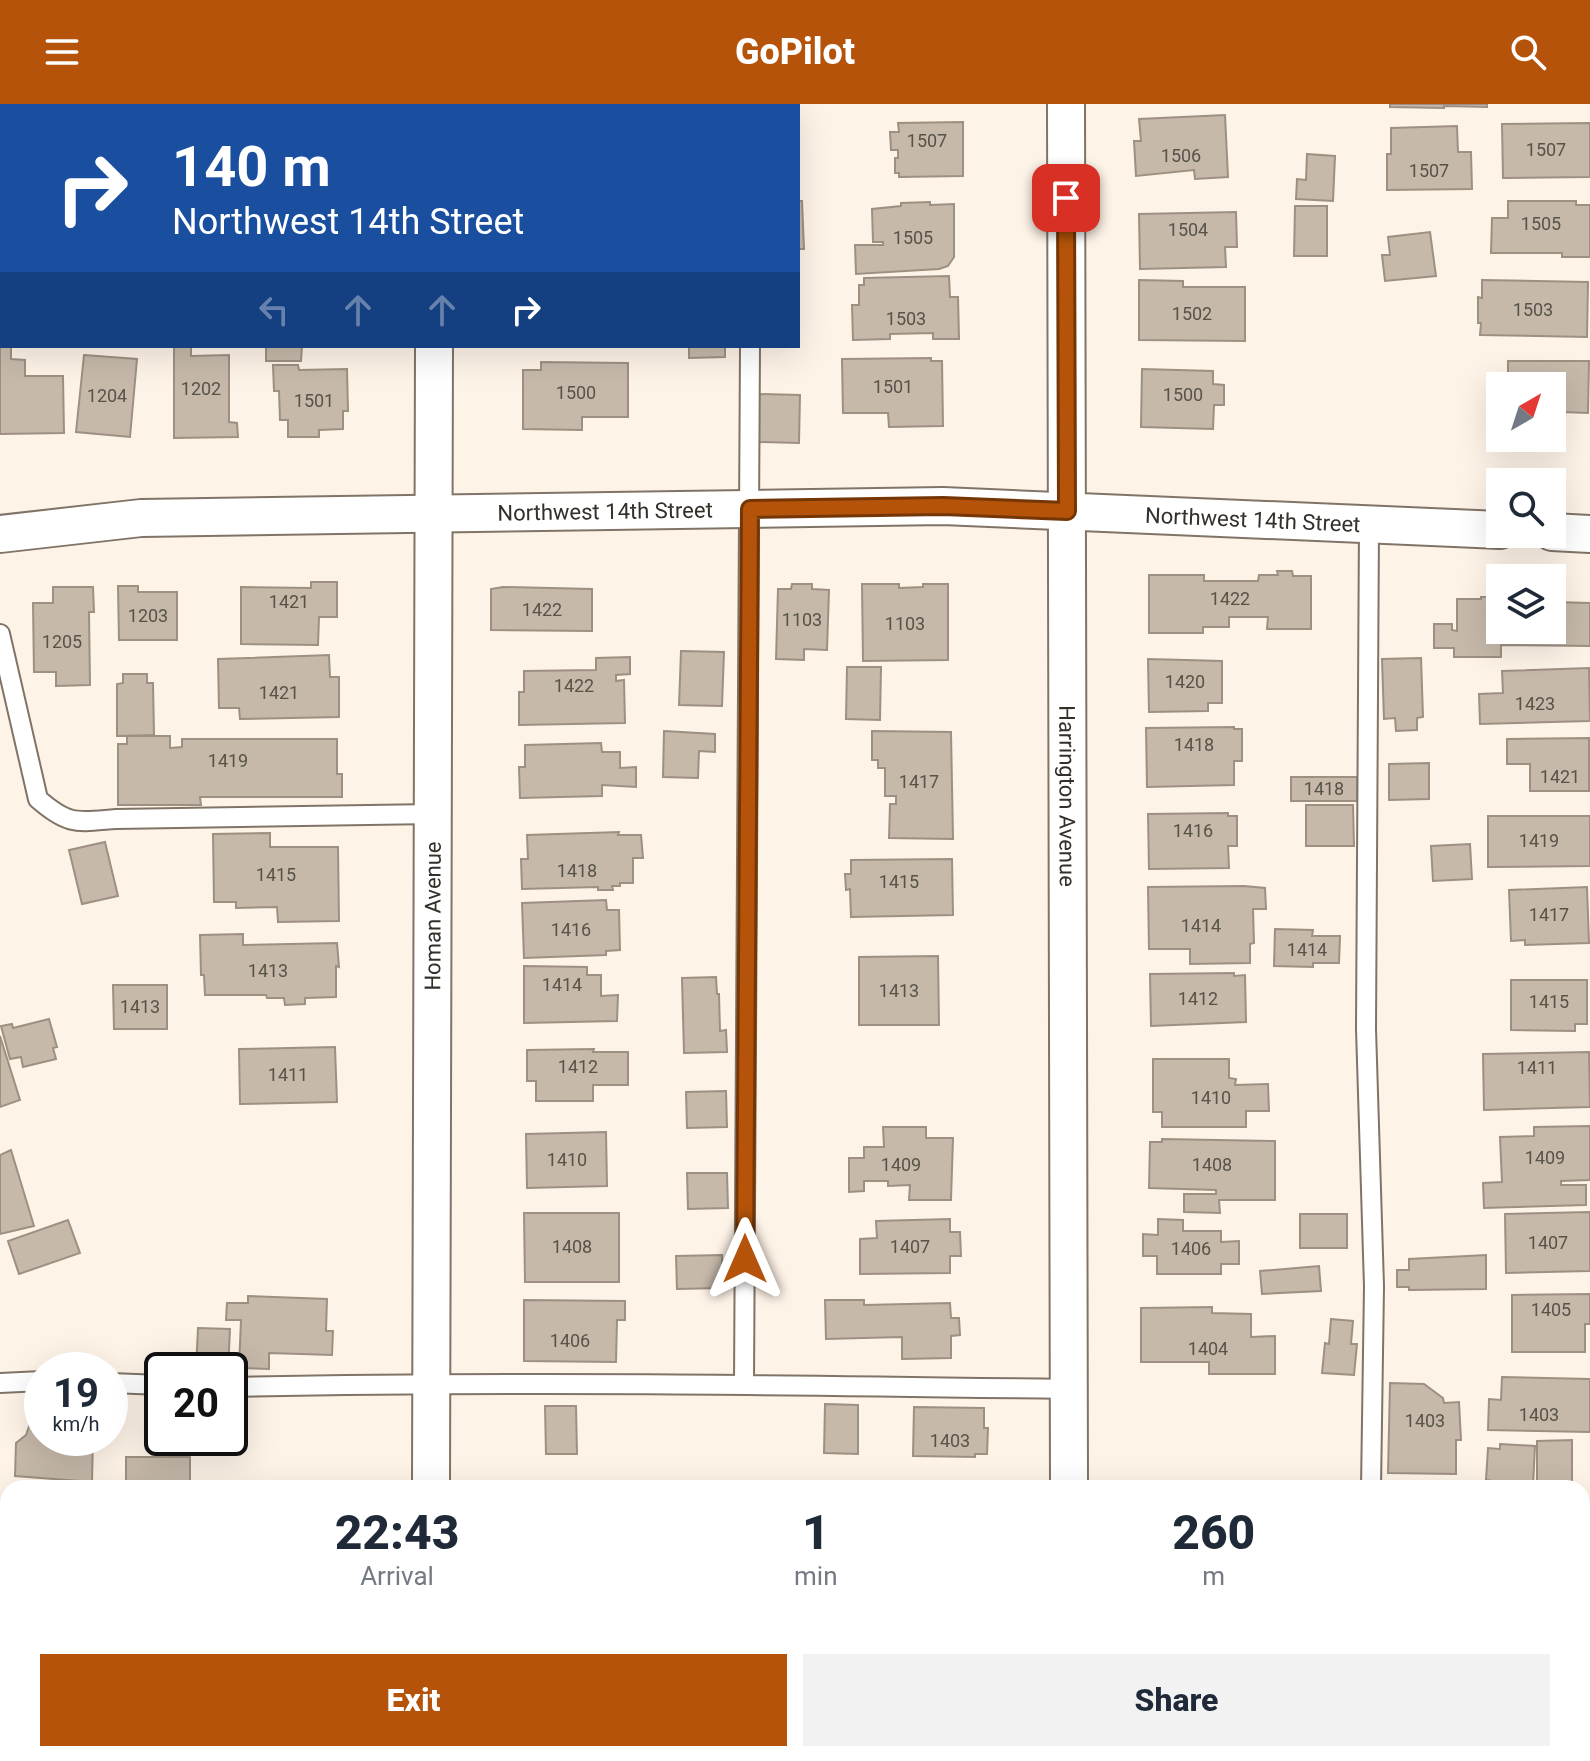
<!DOCTYPE html>
<style>
:root{--surface:#fff;--page:#f2f2f3;--text:#1f2937;--muted:#747a83;--accent:#b45309}
body{margin:0;font-family:Roboto,sans-serif;background:var(--page);color:var(--text);height:100vh;display:flex;flex-direction:column;font-size:30px;white-space:nowrap}
*{box-sizing:border-box;margin:0}
p{font-size:26px;color:var(--muted)}
.icon{flex:none;width:44px;height:44px;fill:none;stroke:currentColor;stroke-width:2;stroke-linecap:round;stroke-linejoin:round}
.map{position:relative;flex:1;overflow:hidden}
.details{position:absolute;left:0px;top:1376px;width:1590px;height:282px;display:flex;flex-direction:column;background:var(--surface);border-radius:24px 24px 0 0;box-shadow:0 8px 32px #0002}
.details>*{flex:none}
.hud{position:absolute;left:0px;top:0px;width:800px;height:244px;box-shadow:0 8px 32px #0002;background:#1a4fa0;color:#fff;overflow:hidden}
.needle{width:52px;rotate:39deg}
.buttons{position:absolute;left:1486px;top:268px;display:grid;gap:16px}
.buttons a{display:grid;place-items:center;width:80px;height:80px;border-radius:0px;background:var(--surface);box-shadow:0 8px 32px #0002;font-size:40px}
.speed{position:absolute;left:24px;top:1248px;display:flex;gap:16px;font-size:40px;font-weight:700;text-align:center}
.speed>*{display:grid;place-content:center;width:104px;height:104px;border-radius:50%;background:var(--surface);box-shadow:0 8px 32px #0002;line-height:1}
.speed small{font-size:20px;font-weight:400}
.speed .limit{border:4px solid #111;border-radius:12px;background:#fff;color:#111}
.pin{position:absolute;display:grid;place-items:center;width:68px;height:68px;color:#fff;margin:-34px;border-radius:16px;box-shadow:0 4px 12px #0006}
.me{position:absolute;width:88px;margin:-44px;rotate:0deg;stroke-linejoin:round;filter:drop-shadow(0 0 6px #0008)}
.turn{display:flex;align-items:center;gap:28px;height:168px;padding:0 40px;font-size:36px}
.turn .icon{width:104px;height:104px;stroke-width:2.5}
.turn b{display:block;font-size:56px;line-height:68px}
.lanes{display:flex;align-items:center;height:76px;padding:0 40px;background:#0003;justify-content:center;gap:40px;direction:ltr}
.lanes .off{opacity:.35}
.eta{display:flex;justify-content:space-evenly;align-items:center;height:136px;text-align:center}
.eta b{font-size:48px;font-weight:800;line-height:56px}
.button{display:flex;gap:16px;margin-top:auto;padding:16px 40px}
.button a{flex:1;height:92px;border-radius:0px;background:var(--accent);color:#fff;font-size:32px;font-weight:800;line-height:92px;text-align:center}
.button a+a{background:var(--page);color:var(--text)}
header{display:flex;justify-content:space-between;align-items:center;height:104px;padding:0 40px;background:var(--accent);color:#fff;font-size:36px;font-weight:800}
.map>svg:first-child{display:block}
</style>
<header><svg class="icon" aria-label="menu" viewBox="0 0 24 24"><path d="M4 6h16M4 12h16M4 18h16"/></svg>GoPilot<svg class="icon" aria-label="search" viewBox="0 0 24 24"><circle cx="10" cy="10" r="6"/><path d="M15 15l6 6"/></svg></header>
<div class="map">
<svg width="1590" height="1657" viewBox="0 0 1590 1657">
<rect width="100%" height="100%" fill="#fef3e7"/>
<path fill="#c6b9aa" stroke="#9d9082" stroke-width="2" d="M0,0l70,2h-68v106z
M88,0h52l1,2h-53z
M1390,0h97v3l-43,-1v2l-54,-1z
M1225,11l3,62 -33,2 -1,-9 -58,6 -2,-35h7l-2,-22z
M963,18v54l-64,1v-4h-4v-15h3v-8h-7l-1,-18h9l-1,-9z
M1590,19v54l-87,1 -1,-54z
M1457,22l1,26h13l1,37 -85,1v-36h4v-26z
M1307,50l28,2 -2,45 -37,-2 1,-20 9,1z
M798,97h4l2,48h-6z
M1508,97h68v4h14v52h-28v-4h-71l1,-35h16z
M930,98v3l24,-1v53l-6,9 -9,3 -83,5 -1,-29h28v-3h-10l-1,-33 29,-3v-3z
M1295,102h32v50h-33z
M1236,108l1,35h-12l1,20 -86,2 -1,-55z
M1430,128l6,44 -51,5 -3,-26h8l-2,-18z
M949,172l1,21h8l1,42h-26v-6l-43,1v5l-37,1 -1,-35h7v-20h5v-7z
M1139,176l44,1v6h62v54l-106,-1z
M1482,176l106,2 -1,55 -107,-2 1,-12h-3v-26l4,1z
M0,204l2,38h9v13l14,1v16h38l1,57 -64,1z
M174,242h17v10l38,-1v67l8,1 1,14 -64,1z
M266,242h36l-1,15h-35z
M689,242h36v11l-36,1z
M84,251l53,4 -7,78 -54,-5z
M931,254v3h11l1,65 -54,1 -1,-14h-45l-1,-54z
M1508,257h81l-1,52 -27,-1v7h-9v-33h-44z
M541,258l87,1v54h-46v13l-59,-1v-59h18z
M273,261h25l1,5 48,-1 1,42h-5v18l-24,1v7h-31v-17h-8l-1,-29h-5z
M1142,265l71,2v13l11,1v20h-10l-1,24 -72,-2z
M758,290l42,1 -1,48 -41,-1z
M1277,467h15l1,5h18v53h-44l1,-12h-39v10h-26v6h-54v-58h55v6h54l1,-6h19z
M311,478h26v35h-18l-1,28 -77,-1v-57l70,1z
M792,480h20v5l17,1 -2,60 -23,-1v11l-28,-1 2,-70h13z
M862,480h37v4l24,-1v-3h25v76l-85,1z
M118,482h20v6h39v48h-58z
M53,483h40l1,25h-5l1,73 -34,1v-14h-22l-1,-69h20z
M503,483l89,2v42l-101,-1v-41z
M1481,493h19v33h52v-33l2,5 36,1v43l-89,-1v12h-47v-9h-20v-24h18v6l5,1v-32h24z
M681,547l43,1 -2,54 -43,-1z
M329,551l1,22h9v40l-99,2 -1,-11h-20l-1,-49z
M630,553v17l-14,1v6l8,-1 1,43 -106,2v-33h5v-21l72,-1v-12z
M1421,554l2,59 -6,1v12l-21,1 -1,-13 -11,1 -2,-60z
M1148,555l74,2v42h-14v8l-59,1z
M847,563h34l-1,53 -34,-1z
M1589,564l1,53 -110,3 -1,-30 24,-1 -1,-22z
M123,570h24v9h6l1,52 -37,1v-52l6,-1z
M1234,623v2h8v32h-8v24l-87,2 -1,-59z
M664,627l51,3v18l-16,-1 -1,27 -35,-1z
M872,627l79,1 2,107 -64,-1 1,-34h6v-8h-11v-28h-7v-8h-6z
M127,632h43v12l12,-1v-8h155v35h5v23h-142l1,8h-83v-61h9z
M1589,634v53h-59v-27h-23v-25z
M601,639l1,9h18v16l16,-1v20l-34,-2v11l-82,2 -1,-31h6v-22z
M1429,659v36l-40,1v-36z
M1291,673h66v24h-66z
M1306,701h47l1,41h-48z
M1228,709v3h9v30h-9l1,22 -80,1 -1,-55z
M1488,712h102v50l-102,1z
M619,728l-1,3h23l2,23h-10v25h-13v3h-8l1,4h-15v-3l-76,2 -1,-30h7l-1,-24z
M270,729v14h68l1,74 -61,1 -1,-15 -41,1v-6h-22l-1,-68z
M105,738l13,54 -36,8 -13,-54z
M1470,740l2,35 -39,2 -2,-35z
M952,755l1,56 -102,2 -1,-28 -4,1 -1,-16h6v-14z
M1244,782l21,2 1,21h-13l1,34 -4,1v19l-60,1v-15h-41l-1,-62z
M1587,783l2,56 -64,2v-5l-14,1 -2,-51z
M606,796l1,10h12l1,40 -14,1v4l-82,3 -2,-55z
M1275,825l38,1 -1,6h28l-1,27h-26v4l-39,-1z
M243,830v11l94,-2 2,24 -3,-1v31l-31,1v6l-20,1 -1,-7h-17l-1,-3h-61l-1,-20h-3l-1,-40z
M938,852l1,69h-80v-68z
M524,862l63,1v8h14v21l17,-1 -1,26 -93,2z
M1234,869v3l11,-1 1,47 -95,4 -1,-52z
M716,873l1,17h2l1,37 6,-1 1,22 -43,1 -2,-75z
M1511,876h76v44h-12v7l-64,-1z
M113,881h54v44h-53z
M49,915l8,28 -4,1 3,11 -33,8 -2,-10 -11,2 -9,-33 11,-2 1,4z
M0,932l20,64 -20,7z
M335,943l2,55 -97,2 -1,-55z
M594,945l-1,3h35v33h-35v16h-57v-20h-9v-31z
M1589,948l1,55 -106,3 -1,-56z
M1153,955h76v19l7,1 -1,6 33,-1 1,27h-23v16h-84v-15h-9z
M726,987l1,36 -40,1 -1,-36z
M1590,1022v54l-29,1v4h25v20l-102,3 -1,-25 19,-1 -2,-45 34,-1v-9z
M883,1023h43v11h27l-2,62h-42l1,-15 -22,1v-5h-24v10l-15,1v-34h15v-11h20z
M606,1028l1,54 -80,2 -1,-54z
M1162,1035l113,2v59h-56l1,13 -36,-1v-18h32v-4l-67,-2 1,-46h12z
M11,1046l23,76 -34,8v-79z
M687,1069h40l1,35 -40,1z
M1590,1108v59l-84,2 -1,-59z
M524,1109h95v69h-94z
M1300,1110h47v34h-47z
M950,1115v13h10l1,24h-11v17l-90,1v-35l17,-1 -1,-17z
M1158,1115l25,1v11h38v11l18,-1v23h-18v10h-64v-18h-14v-22l15,1z
M68,1116l12,33 -61,21 -11,-33z
M722,1151l1,33 -46,1 -1,-33z
M1486,1151v34l-77,1v-3h-12v-17h12v-11z
M1319,1162l2,25 -59,3 -2,-23z
M1590,1190v30h-5v28h-73v-57z
M248,1192l79,3 -1,32h7l-1,24 -63,-2v16l-30,-1 2,-48h-15l1,-17h21z
M524,1196l101,1v19h-8l-1,42 -92,-1z
M825,1196h39v5l86,-2 1,15h8l1,17 -9,1v22l-49,1v-22l-76,2z
M1212,1203v6l39,1v23l24,-1v38h-66v-12h-68v-54z
M1331,1215l22,2 -2,23h6l-3,31 -32,-2 3,-30 4,1z
M198,1224l32,1 -2,41h-32z
M1502,1273l88,2v53l-102,-2 1,-31 12,1z
M1390,1279l34,1 19,14 1,5 15,-1 2,38h-5v34l-68,-1z
M825,1300l33,1v49l-34,-1z
M545,1302h31l1,48h-31z
M914,1303l70,1v20h4l-1,26h-12v3l-62,-1z
M33,1311l9,1v22h51l-1,44 -77,-6 1,-33 10,-8z
M1572,1336v48h-35v-47z
M1500,1340l35,2 -2,40 -33,-2v-2l-14,-2 2,-32 12,1z
M126,1353h64v31h-64z
M205,1377l62,1v6h-62z
M1582,1403v6h8v99h-8z"/>
<g fill="none" stroke-linecap="round" stroke-linejoin="round">
<defs>
<path id="lane" d="M751,2v-2
M1369,420l-3,505 8,257 -3,202
M0,530l38,165c31,27 39,23 78,20l317,-5
M0,1279l42,-2
M110,1279l52,2
M744,1280l6,-1038
M230,1283c280,-6 559,-2 839,2"/>
<g id="street">
<path id="s1" d="M1066,0l3,1384"/>
<path d="M435,2v-2"/>
<path d="M1552,428l38,2"/>
<path id="s2" d="M0,430l141,-16 802,-12 557,24"/>
<path id="s3" d="M431,1384l3,-1142"/>
<path d="M0,1593l8,24"/>
<path d="M19,1650l3,7"/>
<path d="M430,1650v7"/>
<path d="M1070,1650v7"/>
</g>
<path id="secondary" d="M1582,1621h8"/>
</defs>
<use href="#lane" stroke="#807466" stroke-width="22"/>
<use href="#street" stroke="#807466" stroke-width="40"/>
<use href="#secondary" stroke="#807466" stroke-width="48"/>
<use href="#lane" stroke="#fff" stroke-width="18"/>
<use href="#street" stroke="#fff" stroke-width="36"/>
<use href="#secondary" stroke="#e0eed6" stroke-width="44"/>
</g>
<g fill="none" stroke-linecap="round" stroke-linejoin="round">
<defs>
<path id="route" d="M745,1155l5,-750 193,-3 124,5 -1,-313"/>
</defs>
<use href="#route" stroke="#753606" stroke-width="20"/>
<use href="#route" stroke="#b45309" stroke-width="14"/>
</g>
<g text-anchor="middle" stroke-width="7" stroke-linejoin="round" paint-order="stroke">
<g font-size="18" fill="#585249">
<text x="927" y="43">1507</text>
<text x="1546" y="52">1507</text>
<text x="1181" y="58">1506</text>
<text x="1429" y="73">1507</text>
<text x="1541" y="126">1505</text>
<text x="1188" y="132">1504</text>
<text x="913" y="140">1505</text>
<text x="1533" y="212">1503</text>
<text x="1192" y="216">1502</text>
<text x="906" y="221">1503</text>
<text x="893" y="289">1501</text>
<text x="201" y="291">1202</text>
<text x="576" y="295">1500</text>
<text x="1183" y="297">1500</text>
<text x="107" y="298">1204</text>
<text x="314" y="303">1501</text>
<text x="1230" y="501">1422</text>
<text x="289" y="504">1421</text>
<text x="542" y="512">1422</text>
<text x="148" y="518">1203</text>
<text x="802" y="522">1103</text>
<text x="905" y="526">1103</text>
<text x="62" y="544">1205</text>
<text x="1185" y="584">1420</text>
<text x="574" y="588">1422</text>
<text x="279" y="595">1421</text>
<text x="1535" y="606">1423</text>
<text x="1194" y="647">1418</text>
<text x="228" y="663">1419</text>
<text x="1560" y="679">1421</text>
<text x="919" y="684">1417</text>
<text x="1324" y="691">1418</text>
<text x="1193" y="733">1416</text>
<text x="1539" y="743">1419</text>
<text x="577" y="773">1418</text>
<text x="276" y="777">1415</text>
<text x="899" y="784">1415</text>
<text x="1549" y="817">1417</text>
<text x="1201" y="828">1414</text>
<text x="571" y="832">1416</text>
<text x="1307" y="852">1414</text>
<text x="268" y="873">1413</text>
<text x="562" y="887">1414</text>
<text x="899" y="893">1413</text>
<text x="1198" y="901">1412</text>
<text x="1549" y="904">1415</text>
<text x="140" y="909">1413</text>
<text x="578" y="969">1412</text>
<text x="1537" y="970">1411</text>
<text x="288" y="977">1411</text>
<text x="1211" y="1000">1410</text>
<text x="1545" y="1060">1409</text>
<text x="567" y="1062">1410</text>
<text x="901" y="1067">1409</text>
<text x="1212" y="1067">1408</text>
<text x="1548" y="1145">1407</text>
<text x="572" y="1149">1408</text>
<text x="910" y="1149">1407</text>
<text x="1191" y="1151">1406</text>
<text x="1551" y="1212">1405</text>
<text x="570" y="1243">1406</text>
<text x="1208" y="1251">1404</text>
<text x="1539" y="1317">1403</text>
<text x="1425" y="1323">1403</text>
<text x="950" y="1343">1403</text>
</g>
<g font-size="22" fill="#342f29" stroke="#fff">
<text dy="8" stroke="none"><textPath href="#s2" startOffset="606">Northwest 14th Street</textPath></text>
<text dy="8" stroke="none"><textPath href="#s2" startOffset="1254">Northwest 14th Street</textPath></text>
<text dy="8" stroke="none"><textPath href="#s1" startOffset="692">Harrington Avenue</textPath></text>
<text dy="8" stroke="none"><textPath href="#s3" startOffset="572">Homan Avenue</textPath></text>
</g>
</g>
</svg>
<div class="buttons">
<a><svg class="needle" viewBox="-14 -14 28 28"><path d="M0-13l5 13h-10z" fill="#e53935"/><path d="M0 13l5-13h-10z" fill="#747a83"/></svg></a>
<a><svg class="icon" aria-label="search" viewBox="0 0 24 24"><circle cx="10" cy="10" r="6"/><path d="M15 15l6 6"/></svg></a>
<a><svg class="icon" aria-label="layers" viewBox="0 0 24 24"><path d="M12 4l9 5-9 5-9-5zM3 14l9 5 9-5"/></svg></a>
</div>
<div class="speed"><div>19<small>km/h</small></div><div class="limit">20</div></div>
<div class="pin" style="left:1066px;top:94px;background:#d93025"><svg class="icon" aria-label="arrive" viewBox="0 0 24 24"><path d="M6 21V4h12l-3 4 3 4H6"/></svg></div>
<svg class="me" style="left:745px;top:1155px" viewBox="-20 -20 40 40"><path d="M0-17L14 15 0 8-14 15z" fill="#b45309" stroke="#fff" stroke-width="4"/></svg>
<div class="hud">
<div class="turn"><svg class="icon" aria-label="right" viewBox="0 0 24 24"><path d="M7 20v-9h11M14 6l5 5-5 5"/></svg><div><b>140 m</b>Northwest 14th Street</div></div>
<div class="lanes"><svg class="icon off" aria-label="left" viewBox="0 0 24 24"><path d="M17 20v-9H6M10 6l-5 5 5 5"/></svg><svg class="icon off" aria-label="ahead" viewBox="0 0 24 24"><path d="M12 20V5M6 11l6-6 6 6"/></svg><svg class="icon off" aria-label="ahead" viewBox="0 0 24 24"><path d="M12 20V5M6 11l6-6 6 6"/></svg><svg class="icon" aria-label="right" viewBox="0 0 24 24"><path d="M7 20v-9h11M14 6l5 5-5 5"/></svg></div>
</div>
<section class="details">
<div class="eta">
<div><b>22:43</b><p>Arrival</p></div>
<div><b>1</b><p>min</p></div>
<div><b>260</b><p>m</p></div>
</div>
<div class="button"><a>Exit</a><a>Share</a></div>
</section>
</div>
